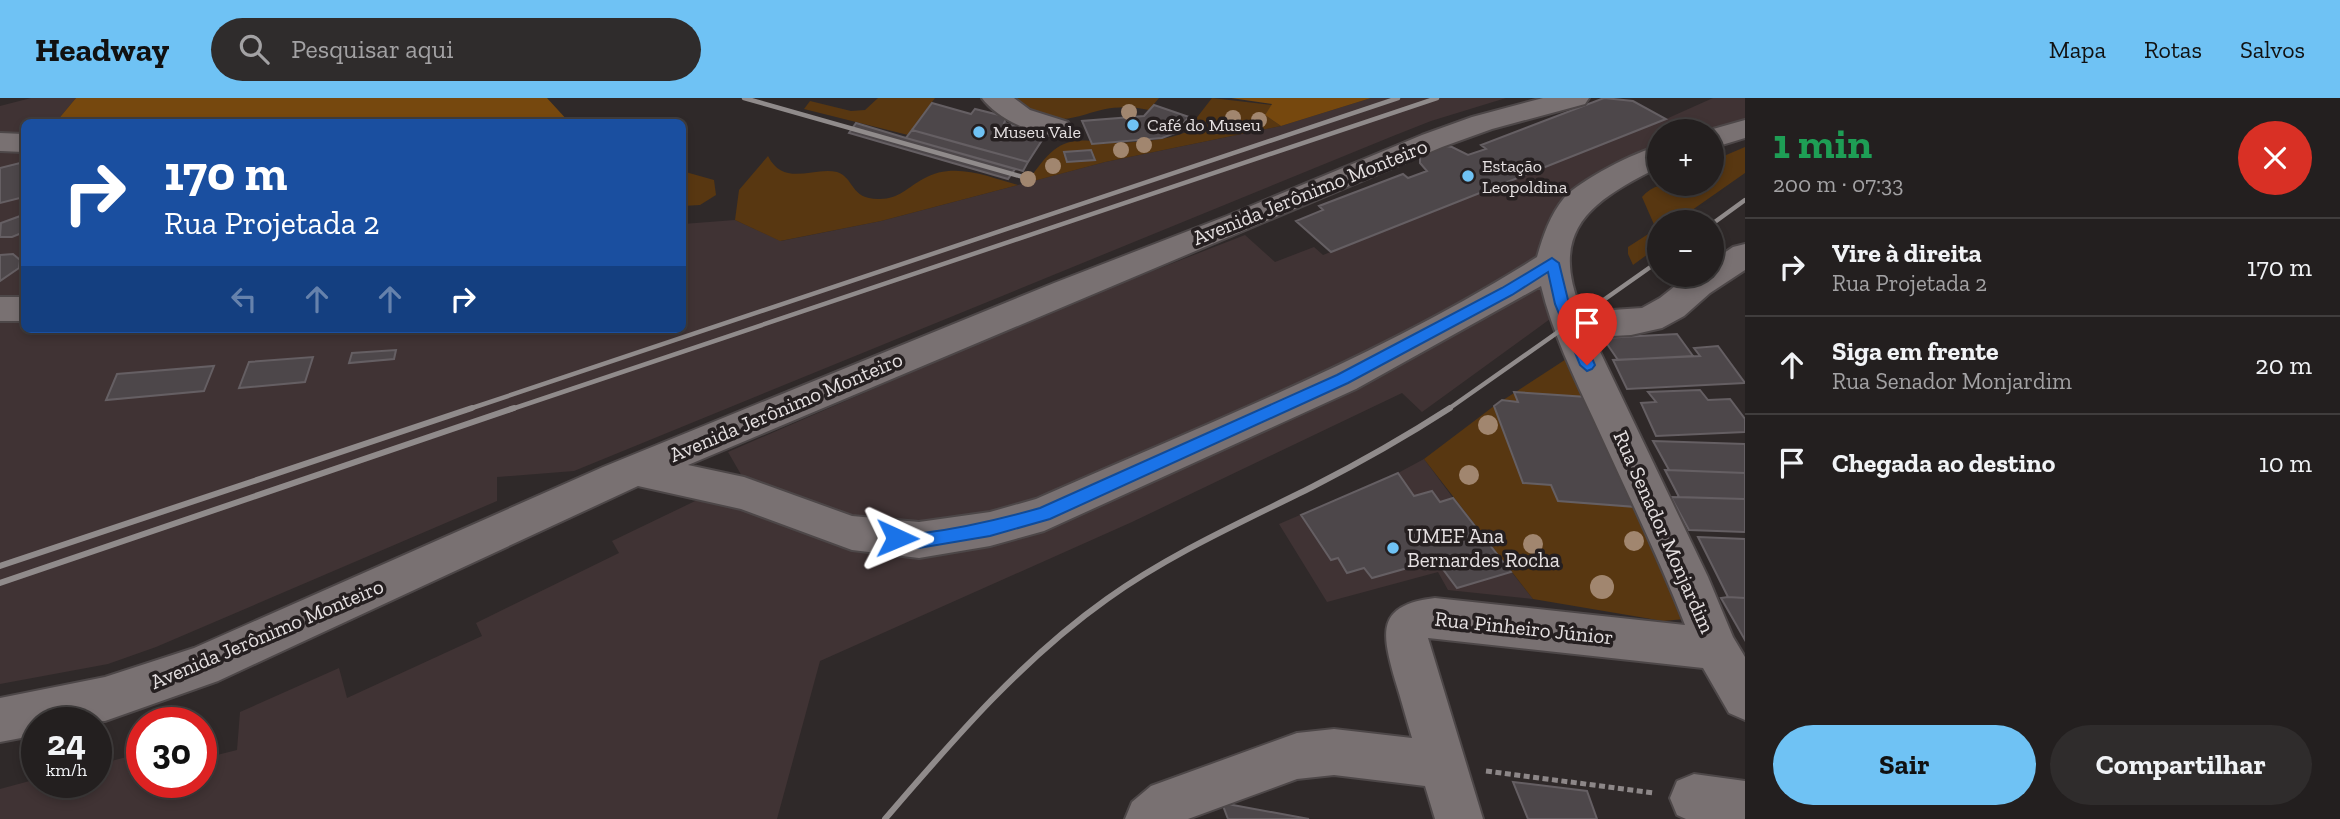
<!DOCTYPE html>
<html lang="pt">
<meta charset="utf-8">
<style>
:root{--surface:#231f1f;--page:#2f2c2c;--text:#f1f3f6;--muted:#a3a2a4;--line:#403d3d;--accent:#6fc2f4}
body{margin:0;font-family:"Zilla Slab",serif;background:var(--page);color:var(--text);height:100vh;display:flex;flex-direction:column;font-size:26px;white-space:nowrap}
*{box-sizing:border-box;margin:0}
p{font-size:23px;color:var(--muted)}
.icon{flex:none;width:38px;height:38px;fill:none;stroke:currentColor;stroke-width:2;stroke-linecap:round;stroke-linejoin:round}
.map{position:relative;flex:1;overflow:hidden}
.drawer{display:flex;flex-direction:column;background:var(--surface);width:595px}
.drawer>*{flex:none}
.hud{position:absolute;left:21px;top:21px;width:665px;height:214px;border-radius:10px;box-shadow:0 4px 10px #0003,0 0 0 2px var(--line);background:#1a4fa0;color:#fff;overflow:hidden}
.fabs{position:absolute;left:1647px;top:21px;display:grid;gap:14px}
.fabs a{display:grid;place-items:center;width:77px;height:77px;border-radius:50%;background:var(--surface);box-shadow:0 4px 10px #0003,0 0 0 2px var(--line);font-size:35px}
.speed{position:absolute;left:21px;top:609px;display:flex;gap:14px;font-size:35px;font-weight:700;text-align:center}
.speed>*{display:grid;place-content:center;width:91px;height:91px;border-radius:50%;background:var(--surface);box-shadow:0 4px 10px #0003,0 0 0 2px var(--line);line-height:1}
.speed small{font-size:18px;font-weight:400}
.speed .limit{border:10px solid #d22;background:#fff;color:#111}
.pin{position:absolute;display:grid;place-items:center;width:60px;height:60px;color:#fff;margin:-72px -30px;border-radius:50% 50% 50% 0;rotate:-45deg;box-shadow:0 0 7px #0007}
.pin .icon{rotate:45deg}
.me{position:absolute;width:77px;margin:-38px;rotate:91deg;stroke-linejoin:round;filter:drop-shadow(0 0 5px #0008)}
.turn{display:flex;align-items:center;gap:24px;height:147px;padding:0 28px;font-size:32px}
.turn .icon{width:91px;height:91px;stroke-width:2.5}
.turn b{display:block;font-size:49px;line-height:60px}
.lanes{display:flex;align-items:center;height:66px;padding:0 28px;background:#0003;justify-content:center;gap:35px;direction:ltr}
.lanes .off{opacity:.35}
.round{display:grid;place-items:center;flex:none;width:74px;height:74px;border-radius:37px;background:var(--page)}
.overview{display:flex;align-items:center;justify-content:space-between;height:119px;padding:0 28px}
h1{font-size:42px;font-weight:800;line-height:52px;color:#1e9e55}
.action{display:flex;gap:14px;margin-top:auto;padding:14px 28px}
.action a{flex:1;height:80px;border-radius:42px;background:var(--accent);color:#111;font-size:28px;font-weight:800;line-height:80px;text-align:center}
.action a+a{background:var(--page);color:var(--text)}
ul{padding:0;list-style:none}
li{display:flex;align-items:center;gap:21px;height:98px;padding:0 28px;border-top:2px solid var(--line)}
li div{flex:1}
li b{display:block;font-size:26px}
li em{font-style:normal}
header{display:flex;align-items:center;gap:42px;box-sizing:border-box;height:98px;padding:0 35px;background:var(--accent);color:#111}
header strong{font-size:33px}
nav{display:flex;gap:38px;margin-inline-start:auto;font-size:24px}
.search{width:490px;height:63px;background:var(--page);display:flex;align-items:center;gap:18px;box-sizing:border-box;padding:0 24px;border-radius:38px;color:var(--muted);font-size:26px}
main{display:flex;flex:1;min-height:0}
.map>svg:first-child{display:block}
</style>
<header>
<strong>Headway</strong>
<div class="search"><svg class="icon" aria-label="search" viewBox="0 0 24 24"><circle cx="10" cy="10" r="6"/><path d="M15 15l6 6"/></svg>Pesquisar aqui</div>
<nav><a>Mapa</a><a>Rotas</a><a>Salvos</a></nav>
</header>
<main>
<div class="map">
<svg width="1745" height="721" viewBox="0 0 1745 721">
<rect width="100%" height="100%" fill="#2f2929"/>
<path fill="#403334" d="M31,0h45l-20,24h-32v207h658l1,-105 52,-4 46,21 100,-20 224,-59 176,-36 90,-28h135l-75,23 -38,15 -819,335 -77,6v24l-341,146 -48,17 -108,20v-578z
M1713,0h32v22l-33,13 -53,-2v26l-85,50 -13,104 -139,101 -20,-19 -270,129 -312,139 -43,158h-777v-30l37,-10v3h59v-17l46,-12v29h59v-23l36,-9 3,-38 99,-44 8,30 135,-62 -6,-13 143,-70 -7,-12 131,-63 -15,-26 345,-150 172,-67 30,27 39,-15 9,8 343,-136z
M1424,361l29,39 80,101 -85,-9 -10,-18 -111,30 -48,-78 119,-51z"/>
<path fill="#583711" d="M878,0h57l-27,37 -104,-26 6,-8 41,10 14,-1z
M1013,0h146l-10,12c-59,-12 -67,21 -114,4 -8,-3 -15,-11 -22,-16z
M1212,0l60,7 -7,10 16,11 -176,36 -79,21c20,-25 29,-46 65,-42l1,3c30,-2 88,0 108,-21l-5,-3z
M1745,49v26l-70,49h-16v24l-26,19 -5,-11v-7l28,-18 -14,-32c17,-20 46,-13 70,-13v-23z
M768,58c16,32 46,10 69,16 18,6 13,28 43,27 19,0 28,-12 43,-20 31,-18 65,-2 95,6l-137,36 -101,20 -45,-21 4,-30z
M682,73l32,9 2,15 -16,10 -17,1z
M1577,254l108,267 -22,2 -130,-22 -109,-140 70,-53z"/>
<path fill="#76480e" d="M76,0h471l22,24h-513z
M1231,0h140l-90,28 -16,-11 7,-11z"/>
<path fill="#4d474a" stroke="#655f63" stroke-width="2" d="M1604,0l29,3 33,18 -335,133 -35,-31 27,-11 -4,-4 84,-32 5,4 19,-7 -7,-8v-11l18,-7 14,2 16,8 18,-6 -5,-4z
M932,5l39,11 4,-5 32,8 -3,6 42,11 -18,28 -116,-32z
M1154,7l35,12 -14,16 -13,5 -70,6 -10,-23 62,-5z
M856,25l50,15 109,31 -7,10 -159,-46z
M912,32l57,16 59,16 -5,9 -117,-33z
M1091,52l4,10 -28,2 -3,-10z
M24,64v35l-24,6v-35z
M23,117l1,17 -12,5h-12l1,-14z
M13,156l7,6 -1,8 -19,13v-26z
M1677,236l16,22 -75,4 -15,-22z
M1718,248l27,37 -118,6 -14,-29 87,-4 -6,-8z
M396,252l-2,9 -45,4 3,-10z
M313,259l-8,25 -66,6 10,-26z
M214,268l-10,25 -98,9 11,-26z
M1700,292l8,10 22,-1 15,20v13l-89,4 -15,-33 15,-1 -8,-10z
M1514,294l73,5 50,110 -79,-6 -7,-16 -28,-2 -29,-77 8,-6 16,2z
M1653,343l92,3v29l-76,-3z
M1665,372l80,3v26l-66,-2z
M1398,375l16,23 18,-5 8,11 13,-4 58,74 -54,16 -21,-28 -64,18 -8,-10 -17,5 -9,-15 -7,2 -30,-45z
M1671,399l74,2v33l-56,-2z
M1698,439l47,2v59l-17,-1z
M1728,499l17,1v42l-24,-42z
M1513,684l74,9 10,28h-69z
M1222,705l87,16h-81z"/>
<g fill="none" stroke-linecap="round" stroke-linejoin="round">
<defs>
<path id="minor" d="M982,0h32l16,12 38,12 4,6 -4,6c-25,7 -71,-15 -86,-36z
M1543,0h46l-4,6 -93,25 -50,18 -754,318 56,12 108,39 67,6 71,-10 46,-13c169,-75 345,-143 501,-242 6,-21 13,-42 27,-59 16,-18 71,-46 95,-52v21c-67,34 -112,62 -77,145l60,-4 18,-10 29,-23h23v-14l21,-14 12,-3v26l-35,23 -26,23 -22,12 -31,7 -38,2 115,240 25,60 12,20v63l-16,-7 -26,-45 -275,-30 55,181h-48l-10,-33 -91,-11 -37,4 -109,40h-63l7,-17 19,-16 146,-53 37,-4 78,9c-6,-20 -11,-39 -17,-58 -13,-47 -20,-75 40,-82l250,27c-27,-69 -60,-137 -91,-205 -20,-43 -42,-88 -53,-134l-185,103 -312,142 -54,15 -71,12 -67,-8 -111,-41 -103,-23 -420,195 -113,40 -68,2v12l-37,7v-44l105,-21 89,-29 409,-181 451,-184 173,-67 195,-81 50,-18z
M1745,22v18l-33,10v-17h-6z
M0,35l24,1v18l-24,-1z
M0,199h24v24h-24z
M1694,676l51,7v38h-59l-9,-4 -7,-17 7,-17z"/>
</defs>
<use href="#minor" stroke="#4d4748" stroke-width="4"/>
<path stroke="#8d8788" stroke-width="5" stroke-dasharray="6 3.5" stroke-linecap="butt" d="M1486,673l168,22"/>
<use href="#minor" fill="#797172" fill-rule="evenodd"/>
<path stroke="#908b8b" stroke-width="4.5" d="M744,0l279,79
M1712,126l33,-24
M466,312l932,-312
M509,312l928,-312
M1447,312l212,-149"/>
<path stroke="#908b8b" stroke-width="6" d="M0,468l472,-158
M0,485l514,-175
M885,721c68,-79 136,-159 222,-220 63,-45 135,-77 205,-112 47,-24 93,-50 138,-79"/>
</g>
<g fill="#a1866f">
<circle cx="1129" cy="14" r="8"/>
<circle cx="1233" cy="20" r="8"/>
<circle cx="1259" cy="22" r="8"/>
<circle cx="1144" cy="47" r="8"/>
<circle cx="1121" cy="52" r="8"/>
<circle cx="1053" cy="68" r="8"/>
<circle cx="1028" cy="81" r="8"/>
<circle cx="1488" cy="327" r="10"/>
<circle cx="1469" cy="377" r="10"/>
<circle cx="1634" cy="443" r="10"/>
<circle cx="1533" cy="446" r="10"/>
<circle cx="1602" cy="489" r="12"/>
</g>
<path fill="#1a73e8" stroke="#114b97" stroke-width="2" d="M1552,160l7,5 10,41 26,61 -3,4 -5,2 -7,-6 -25,-61 -7,-32 -36,23 -164,88 -298,136 -60,17 -71,12 -28,-5 -3,-5 3,-5c10,-4 21,1 32,0 40,-5 78,-14 117,-25l297,-133 165,-87z"/>
<g fill="#6fc2f4" stroke="#251f20" stroke-width="2.5">
<circle cx="1133" cy="27" r="7"/>
<circle cx="979" cy="34" r="7"/>
<circle cx="1468" cy="78" r="7"/>
<circle cx="1393" cy="450" r="7"/>
</g>
<g text-anchor="middle" stroke-width="7" stroke-linejoin="round" paint-order="stroke">
<g font-size="18" fill="#e5e0e1" stroke="#251f20" text-anchor="start">
<text x="1147" y="33">Café do Museu</text>
<text x="993" y="40">Museu Vale</text>
<text x="1482" y="74">Estação<tspan x="1482" dy="21">Leopoldina</tspan></text>
</g>
<g font-size="21" fill="#e5e0e1" stroke="#251f20">
<text transform="translate(1310 94) rotate(-22)" y="7">Avenida Jerônimo Monteiro</text>
<text transform="translate(786 309) rotate(-23)" y="7">Avenida Jerônimo Monteiro</text>
<text transform="translate(1664 434) rotate(66)" y="7">Rua Senador Monjardim</text>
<text transform="translate(1524 530) rotate(6)" y="7">Rua Pinheiro Júnior</text>
<text transform="translate(267 536) rotate(-23)" y="7">Avenida Jerônimo Monteiro</text>
</g>
<g font-size="21" fill="#e5e0e1" stroke="#251f20" text-anchor="start">
<text x="1407" y="445">UMEF Ana<tspan x="1407" dy="24">Bernardes Rocha</tspan></text>
</g>
</g>
</svg>
<div class="fabs">
<a>+</a>
<a>−</a>
</div>
<div class="speed"><div>24<small>km/h</small></div><div class="limit">30</div></div>
<div class="pin" style="left:1587px;top:267px;background:#d93025"><svg class="icon" aria-label="arrive" viewBox="0 0 24 24"><path d="M6 21V4h12l-3 4 3 4H6"/></svg></div>
<svg class="me" style="left:897px;top:440px" viewBox="-20 -20 40 40"><path d="M0-17L14 15 0 8-14 15z" fill="#1a73e8" stroke="#fff" stroke-width="4"/></svg>
<div class="hud">
<div class="turn"><svg class="icon" aria-label="right" viewBox="0 0 24 24"><path d="M7 20v-9h11M14 6l5 5-5 5"/></svg><div><b>170 m</b>Rua Projetada 2</div></div>
<div class="lanes"><svg class="icon off" aria-label="left" viewBox="0 0 24 24"><path d="M17 20v-9H6M10 6l-5 5 5 5"/></svg><svg class="icon off" aria-label="ahead" viewBox="0 0 24 24"><path d="M12 20V5M6 11l6-6 6 6"/></svg><svg class="icon off" aria-label="ahead" viewBox="0 0 24 24"><path d="M12 20V5M6 11l6-6 6 6"/></svg><svg class="icon" aria-label="right" viewBox="0 0 24 24"><path d="M7 20v-9h11M14 6l5 5-5 5"/></svg></div>
</div>
</div>
<section class="drawer">
<div class="overview"><div><h1>1 min</h1><p>200 m · 07:33</p></div><a class="round" style="background:#d93025;color:#fff"><svg class="icon" aria-label="close" viewBox="0 0 24 24"><path d="M6 6l12 12M18 6L6 18"/></svg></a></div>
<ul>
<li><svg class="icon" aria-label="right" viewBox="0 0 24 24"><path d="M7 20v-9h11M14 6l5 5-5 5"/></svg><div><b>Vire à direita</b><p>Rua Projetada 2</p></div><em>170 m</em></li>
<li><svg class="icon" aria-label="ahead" viewBox="0 0 24 24"><path d="M12 20V5M6 11l6-6 6 6"/></svg><div><b>Siga em frente</b><p>Rua Senador Monjardim</p></div><em>20 m</em></li>
<li><svg class="icon" aria-label="arrive" viewBox="0 0 24 24"><path d="M6 21V4h12l-3 4 3 4H6"/></svg><div><b>Chegada ao destino</b></div><em>10 m</em></li>
</ul>
<div class="action"><a>Sair</a><a>Compartilhar</a></div>
</section>
</main>
